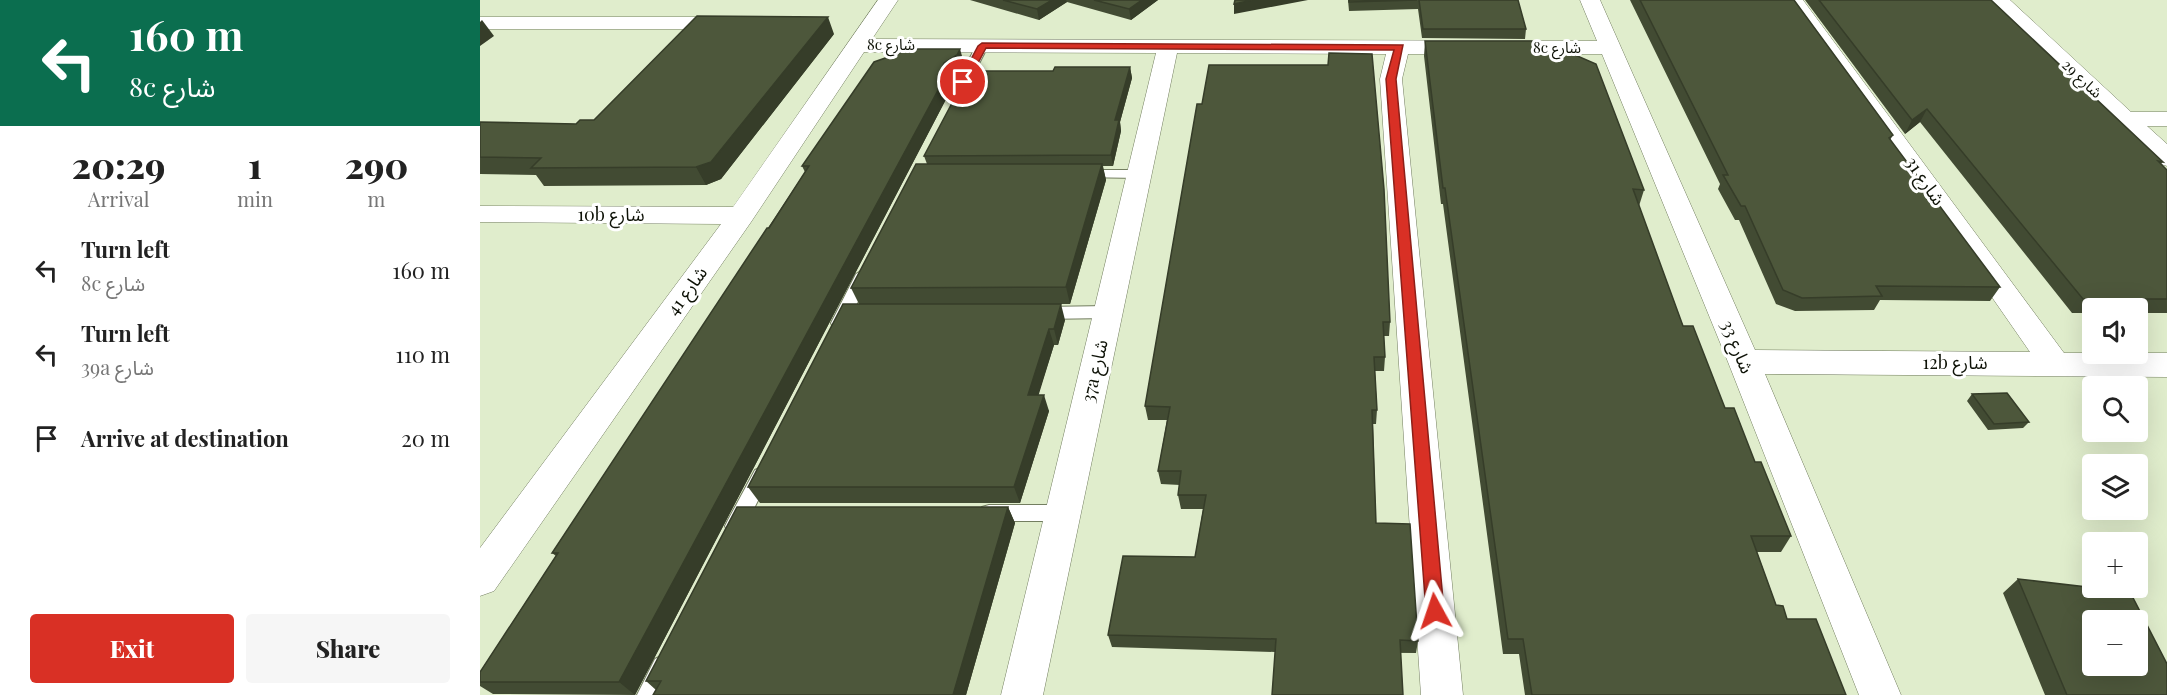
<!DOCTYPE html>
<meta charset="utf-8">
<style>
:root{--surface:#fff;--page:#f6f6f6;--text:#222;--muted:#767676;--accent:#d93025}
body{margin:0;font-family:"Playfair Display","Noto Sans Arabic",serif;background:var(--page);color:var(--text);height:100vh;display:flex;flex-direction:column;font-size:22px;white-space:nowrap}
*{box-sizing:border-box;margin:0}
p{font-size:20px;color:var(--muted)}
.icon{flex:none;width:33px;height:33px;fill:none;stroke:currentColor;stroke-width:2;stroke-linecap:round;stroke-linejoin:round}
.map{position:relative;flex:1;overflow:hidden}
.side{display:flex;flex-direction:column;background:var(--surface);width:480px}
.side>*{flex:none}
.guide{background:#0b6e4f;color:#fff;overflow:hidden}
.tools{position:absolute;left:1602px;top:298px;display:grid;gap:12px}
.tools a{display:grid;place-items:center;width:66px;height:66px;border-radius:6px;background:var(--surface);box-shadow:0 6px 24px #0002;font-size:30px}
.pin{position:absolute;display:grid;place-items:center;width:51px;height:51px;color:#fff;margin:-26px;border:3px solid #fff;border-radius:50%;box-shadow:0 2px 6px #0007}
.me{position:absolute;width:66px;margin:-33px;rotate:355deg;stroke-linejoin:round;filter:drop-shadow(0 0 4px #0008)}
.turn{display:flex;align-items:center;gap:21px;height:126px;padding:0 30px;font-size:27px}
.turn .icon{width:78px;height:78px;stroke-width:2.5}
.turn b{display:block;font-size:42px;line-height:51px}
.eta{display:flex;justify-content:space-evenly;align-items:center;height:102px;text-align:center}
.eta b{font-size:36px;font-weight:800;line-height:42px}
.cta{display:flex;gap:12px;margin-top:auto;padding:12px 30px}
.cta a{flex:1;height:69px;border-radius:6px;background:var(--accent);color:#fff;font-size:24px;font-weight:800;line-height:69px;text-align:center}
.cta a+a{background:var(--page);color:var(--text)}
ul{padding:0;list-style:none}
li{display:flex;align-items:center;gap:18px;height:84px;padding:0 30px}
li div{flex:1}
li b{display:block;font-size:22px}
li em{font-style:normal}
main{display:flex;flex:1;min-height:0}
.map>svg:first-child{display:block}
</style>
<main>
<section class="side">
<div class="guide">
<div class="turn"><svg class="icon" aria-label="left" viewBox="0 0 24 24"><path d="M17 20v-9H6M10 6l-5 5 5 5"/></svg><div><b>160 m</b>8c شارع</div></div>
</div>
<div class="eta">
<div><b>20:29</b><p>Arrival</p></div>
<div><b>1</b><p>min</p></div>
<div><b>290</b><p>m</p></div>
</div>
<ul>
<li><svg class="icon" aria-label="left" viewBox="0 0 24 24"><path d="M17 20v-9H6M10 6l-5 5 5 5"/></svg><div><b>Turn left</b><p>8c شارع</p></div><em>160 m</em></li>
<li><svg class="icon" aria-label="left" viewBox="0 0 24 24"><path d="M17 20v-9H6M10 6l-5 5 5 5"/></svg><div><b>Turn left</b><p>39a شارع</p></div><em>110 m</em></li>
<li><svg class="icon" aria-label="arrive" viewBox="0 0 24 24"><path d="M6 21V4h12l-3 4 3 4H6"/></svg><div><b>Arrive at destination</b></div><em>20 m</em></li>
</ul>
<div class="cta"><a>Exit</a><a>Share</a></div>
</section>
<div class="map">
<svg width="1687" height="695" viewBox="0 0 1687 695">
<rect width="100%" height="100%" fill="#e0edcc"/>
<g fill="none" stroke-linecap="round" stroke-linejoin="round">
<defs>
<path id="service" d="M502,43l6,3 -23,45 -6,4 -4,-1 -2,-3 23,-45z
M603,170h56l7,4 -7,4 -61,-1 -2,-3z
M384,269l8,5 -25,49 -2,4h-12l-2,-4 25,-49z
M628,306l6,2 2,4 -2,4 -6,2 -65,1 -6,-2 -2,-4 2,-4 6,-2z
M282,467l7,3 2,5 -29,57 -7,2 -7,-2 -3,-6 3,-6 27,-50z
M509,505h74l7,2 3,6 -3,6 -7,2h-74l-7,-2 -3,-6 3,-6z
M183,655l8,4 3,7 -14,29h-23l18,-36z"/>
<path id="minor" d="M398,0h20l-26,39 725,2 -17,-41h20l155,350 275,2 -188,-271 -59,-81h20l261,353h103v24l-402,-3 136,321h-42l-131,-333 -126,-308h-194l-6,25 61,616h-42l-41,-616 6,-25 -209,-1 -134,642h-42l155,-642 -292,-1 -113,170 -257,369 -14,5v-48l241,-324 -241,-2v-16l253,1z
M1508,0h22l121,112h36v14h-20l20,18v22l-9,-3z
M0,17h216l7,2 3,4 -3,4 -7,2h-216z"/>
</defs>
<use href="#service" stroke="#737e60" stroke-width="2"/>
<use href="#minor" stroke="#737e60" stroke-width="1"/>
<use href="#service" fill="#fff" fill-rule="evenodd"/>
<use href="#minor" fill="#fff" fill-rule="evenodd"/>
</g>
<path fill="#424b33" d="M490,0h188l-27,20 -64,-18 -28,18z
M868,0h170l8,29 -1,10 -103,-1 -4,-29 -69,2z
M1150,0h164l99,135 -3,5 110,147 -10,14 -110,-1 -6,10 -79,1 -19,-7 -37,-84h-4l-17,-31 2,-5z
M1325,0h186l172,162 -2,2 6,6v143h-29v-4h-46v4h-20l-152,-191 -15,12z
M354,34l-113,145 -15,6 -162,1 -8,-11 -56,-1v-52l96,2 18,-4z
M945,41l110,10 109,139 -5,16 44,120 42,82 30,54 36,74 -10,16h-24l19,53 70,90h-321l-6,-41h-16l-60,-450h-2l-17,-148z
M484,63l-3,6 -9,6 3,7 -320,613 -142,-1 -13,-8v-14l76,-116 -4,-3 253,-381 -3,-6z
M650,67l2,11 -12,44 1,9 -8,35h-10l3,14 -36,124h-90l85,16 -7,25h-4l-16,50 11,16 -29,92h-260l-12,-16 111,-183 -8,-16 76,-124 -3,-8 129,-85z
M717,104l193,218 -1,14h-5l1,21 -1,14h-9l2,39 -1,14h-3l3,99 42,118 -2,12 -141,-1 -163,-5 -4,-12 87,-78 8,-48h-22l-3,-14 2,-10 -19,-1 -3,-13 9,-51h-19l-3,-14z
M1492,394l57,28 -6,6 -35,2 -21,-29z
M528,507l7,16 -49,172h-313l3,-5 -10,-9z
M1538,579l149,116h-122l-42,-102z"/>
<path fill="#363d29" d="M572,0h14l1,2 -28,18 -2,-11z
M662,0h16l-27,20 -2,-11z
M772,0h56l-74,14v-10z
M348,17l6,17 -113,145 -15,6 -10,-18z
M2,20l12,16 -14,10v-24z
M480,49l4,14 -3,6 -9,6 3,7 -320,613 -16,-13 323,-614 2,-5z
M650,67l2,11 -12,44 1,9 -8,35 -2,-11 4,-35z
M1447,109l-7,13 -15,12 7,-14z
M622,164l4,16 -36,124 -4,-17z
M581,304l4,16 -7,25 -4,-16z
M569,329l5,16 -20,65 -6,-15z
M564,395l5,16 -29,92 -6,-16z
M528,507l7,16 -49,172h-13z"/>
<path fill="#4d573b" stroke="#363d29" stroke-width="1.5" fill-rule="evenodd" d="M523,0h49l-15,9z
M614,0h48l-13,9z
M755,0h17l-18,4z
M869,0h68l-68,2z
M939,0h99l8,29h-103z
M1160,0h154l99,135 -4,3 111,149 -124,-1 6,10 -80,2 -19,-8 -38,-84h-4l-18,-31h5z
M1339,0h172l172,162 -5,-1 9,9v129h-84l-156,-190 -15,11z
M217,16l131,1 -117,145 -15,5 -165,1 10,-10 -61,-1v-35l96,2 4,-4h14z
M945,41h107l3,10h31l30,13 48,126 -11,-1 50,137h10l32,82h9l21,54h6l30,74h-40l25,69 7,1 4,13h29l30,76h-314l-9,-56h-15l-63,-451h-2z
M431,49h49l-3,6 -13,8 -2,5h8l-331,614h-139v-10l78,-119h-6l215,-325h2l40,-62h-7l72,-104z
M849,53l43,1 12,135 6,133h-7l2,35h-11l3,53h-5l4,113 34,1 8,117 -18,-1 3,55h-131l4,-56 -168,-4 15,-79 72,1 11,-62h-28l3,-24h-23l12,-64 -25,-1 52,-302h5l7,-39h119z
M575,67h75l-15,53h4l-8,35 -187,1 45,-85h84z
M436,164h186l-36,123 -215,1z
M363,304h218l-7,25h-5l-21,66h16l-30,92h-266z
M1527,393l22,29 -35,2 -22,-30z
M257,507h271l-55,188h-300l8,-14h-15z
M1538,579l112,13 37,72v31h-100zM1612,621h46v45h-46z"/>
<path fill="#d93025" stroke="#8d1f18" stroke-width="1.5" d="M502,43l421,2 -7,34 48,532 -3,6 -6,2 -6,-2 -3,-6 -40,-532 8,-29 -408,-2 -19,36h-7l-1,-2 19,-36z"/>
<g text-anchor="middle" stroke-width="6" stroke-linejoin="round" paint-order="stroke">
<g font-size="15" fill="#0e1207" stroke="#fff">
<text x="411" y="50">8c شارع</text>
<text x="1077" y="53">8c شارع</text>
<text transform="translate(1602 79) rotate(43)" y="5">شارع 29</text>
</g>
<g font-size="18" fill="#0e1207" stroke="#fff">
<text transform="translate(1445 181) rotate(55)" y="6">شارع 31</text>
<text x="131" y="221">10b شارع</text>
<text transform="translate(207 291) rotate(-54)" y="6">شارع 41</text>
<text transform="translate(1257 347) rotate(67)" y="6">شارع 33</text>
<text x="1475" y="369">12b شارع</text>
<text transform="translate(615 371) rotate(-77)" y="6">37a شارع</text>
</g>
</g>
</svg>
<div class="tools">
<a><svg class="icon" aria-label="sound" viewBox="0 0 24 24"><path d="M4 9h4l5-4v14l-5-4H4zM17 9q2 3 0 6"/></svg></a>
<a><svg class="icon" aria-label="search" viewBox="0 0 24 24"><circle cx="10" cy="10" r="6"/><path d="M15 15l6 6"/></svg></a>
<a><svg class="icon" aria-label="layers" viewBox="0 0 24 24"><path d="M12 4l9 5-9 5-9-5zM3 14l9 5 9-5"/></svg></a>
<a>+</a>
<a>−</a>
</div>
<div class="pin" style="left:483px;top:82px;background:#d93025"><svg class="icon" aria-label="arrive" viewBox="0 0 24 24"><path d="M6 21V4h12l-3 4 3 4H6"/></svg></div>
<svg class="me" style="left:955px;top:611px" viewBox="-20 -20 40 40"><path d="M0-17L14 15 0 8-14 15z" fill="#d93025" stroke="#fff" stroke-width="4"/></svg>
</div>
</main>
